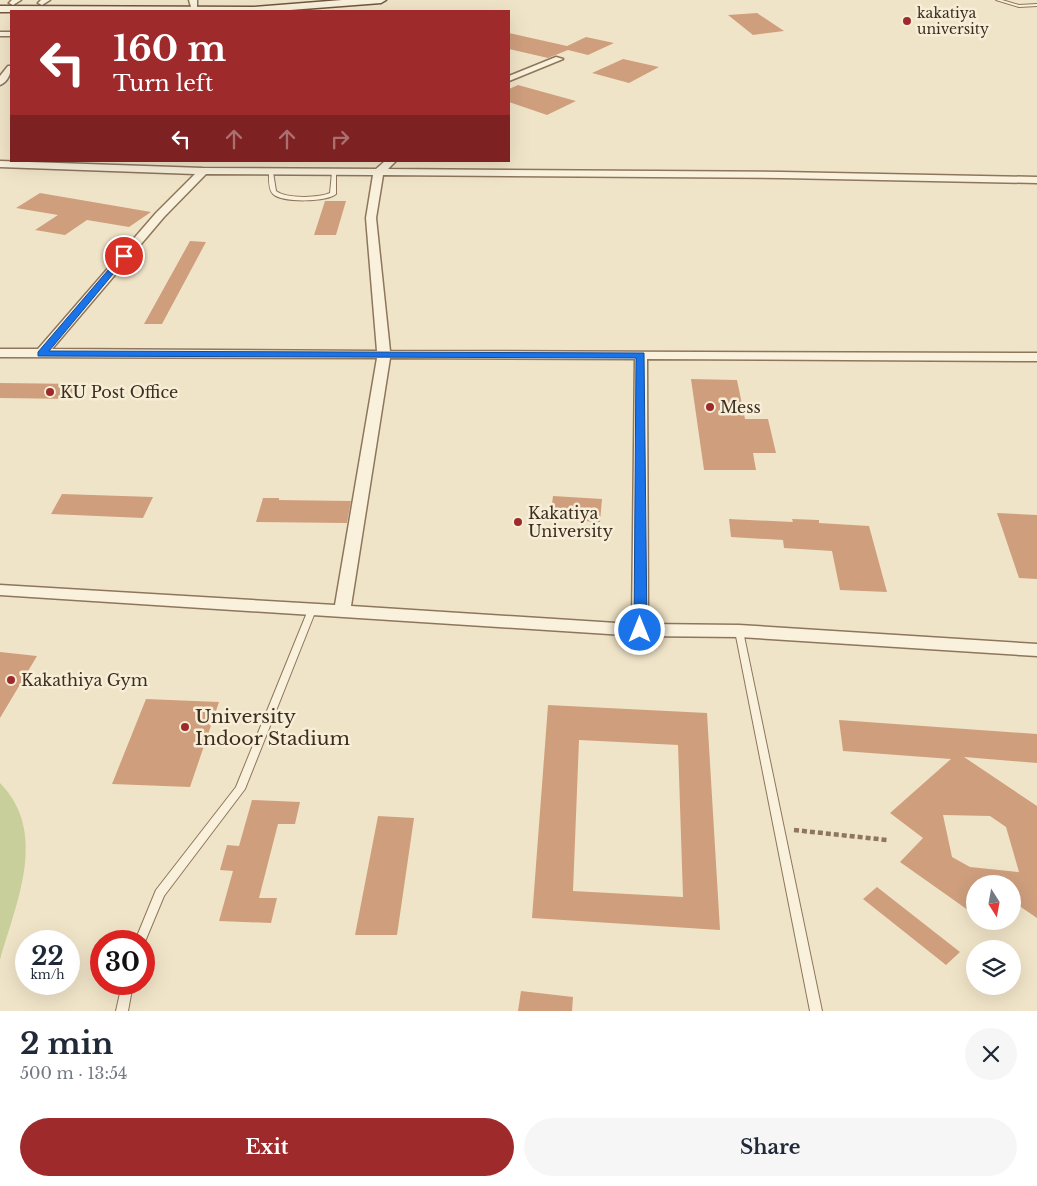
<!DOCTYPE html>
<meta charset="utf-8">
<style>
:root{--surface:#fff;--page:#f6f6f7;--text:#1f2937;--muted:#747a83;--accent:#9e2a2b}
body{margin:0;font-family:"Libre Baskerville",serif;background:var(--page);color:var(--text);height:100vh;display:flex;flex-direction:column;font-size:19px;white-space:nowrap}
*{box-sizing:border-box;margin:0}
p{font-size:16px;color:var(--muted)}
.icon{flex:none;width:28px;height:28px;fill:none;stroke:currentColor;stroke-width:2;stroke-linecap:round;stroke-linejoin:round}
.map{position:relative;height:1011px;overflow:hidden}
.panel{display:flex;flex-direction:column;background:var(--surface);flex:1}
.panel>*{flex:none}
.banner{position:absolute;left:10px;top:10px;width:500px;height:152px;border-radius:0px;box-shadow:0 5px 20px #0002;background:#9e2a2b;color:#fff;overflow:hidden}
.needle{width:32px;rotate:169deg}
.controls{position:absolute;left:966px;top:875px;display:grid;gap:10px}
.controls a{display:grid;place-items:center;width:55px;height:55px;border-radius:50%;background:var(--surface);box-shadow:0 5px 20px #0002;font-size:25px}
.speed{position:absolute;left:15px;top:930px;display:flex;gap:10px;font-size:25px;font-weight:700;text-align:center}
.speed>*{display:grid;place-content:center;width:65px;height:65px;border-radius:50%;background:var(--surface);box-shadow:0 5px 20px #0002;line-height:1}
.speed small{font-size:12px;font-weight:400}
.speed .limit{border:8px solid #d22;background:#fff;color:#111}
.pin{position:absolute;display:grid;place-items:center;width:42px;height:42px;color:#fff;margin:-21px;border:2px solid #fff;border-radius:50%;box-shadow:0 1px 5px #0007}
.me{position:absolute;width:55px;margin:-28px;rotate:0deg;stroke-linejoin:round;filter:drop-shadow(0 0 4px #0008)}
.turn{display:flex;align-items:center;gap:18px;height:105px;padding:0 20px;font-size:22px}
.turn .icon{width:65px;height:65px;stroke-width:2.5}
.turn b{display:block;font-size:35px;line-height:42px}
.lanes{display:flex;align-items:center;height:48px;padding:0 20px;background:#0003;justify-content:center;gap:25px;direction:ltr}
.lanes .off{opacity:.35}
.round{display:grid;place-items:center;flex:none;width:52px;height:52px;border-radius:26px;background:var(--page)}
.overview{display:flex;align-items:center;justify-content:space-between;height:85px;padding:0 20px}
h1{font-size:30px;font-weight:700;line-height:38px}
.cta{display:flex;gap:10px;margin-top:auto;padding:10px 20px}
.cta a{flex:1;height:58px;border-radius:30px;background:var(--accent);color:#fff;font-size:20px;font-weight:700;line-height:58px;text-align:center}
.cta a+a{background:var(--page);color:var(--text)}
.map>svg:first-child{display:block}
</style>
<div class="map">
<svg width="1037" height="1011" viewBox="0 0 1037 1011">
<rect width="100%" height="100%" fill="#f0e4c8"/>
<path fill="#c9cf9b" d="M0,783c49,50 16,120 0,177z"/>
<path fill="#cf9f7d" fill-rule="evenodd" d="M757,13l27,18 -31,4 -25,-20z
M509,33l58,13 19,-9 28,6 -26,12 -20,-5 -20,8 -39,-9z
M623,59l36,8 -30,16 -37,-10z
M518,85l58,16 -29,14 -38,-13v-13z
M40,193l111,19 -22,15 -42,-7 -22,15 -30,-5 23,-15 -42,-7z
M325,201h21l-10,34h-22z
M190,241l16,1 -44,82h-18z
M691,379l46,1 8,39h23l8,34h-23l3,17h-52z
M0,383l82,1 -9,15 -73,-1z
M62,494l91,3 -10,21 -92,-4z
M553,496l49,3 -2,23 -50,-3z
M263,498h16v2l72,1 -4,22 -91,-1z
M997,513l40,2v64l-18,-1z
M729,519l64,3 -1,-3 27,1v3l50,3 18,66 -47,-2 -8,-39 -48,-3 -1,-8 -52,-3z
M0,652l37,4 -37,62z
M146,699l73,3 -29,85 -78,-3z
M548,705l159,8 13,217 -188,-12zM579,740l99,5 5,152 -110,-6z
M839,720l198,14v29l-73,-6 73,49v112l-25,-17v-17h-37v31l-75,-53 23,-24 -33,-25 61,-54 -108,-8zM943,815l47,1 16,11 13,45 -49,-5 -18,-10z
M252,800l48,2 -5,22h-17l-19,74h18l-6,25 -52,-2 14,-50 -13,-1 7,-25 12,1z
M378,816l36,2 -17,117h-42z
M877,887l83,65 -14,13 -83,-66z
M521,991l52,6 -1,14h-54z"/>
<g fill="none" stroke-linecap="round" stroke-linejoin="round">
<defs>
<path id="service" d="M996,0h6l17,5 18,-1v2l-18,1z
M269,171l4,1 3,19c11,8 43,7 54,2l2,-21 4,-1v23c-9,8 -54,9 -63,0 -5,-5 -4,-17 -4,-23z
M312,607l3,1 1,2 -71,179 -81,107 -20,48v-3h-9l21,-51 80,-103 72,-177 1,-2z
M739,628l3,1 1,2 79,380h-12l-75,-380 1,-2z
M122,984h11l-5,27h-12z"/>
<path id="minor" d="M12,0h9l-8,5 -4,-2z
M41,0h9l-8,5 -4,-2z
M189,0h8v7h-6z
M0,32h11v4h-11z
M556,57l7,2 -54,22v-5z
M8,66h3c0,7 -3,16 -11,19v-9z
M0,161l203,7 173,1 9,-8h11l-8,8 394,3 255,5v6l-255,-5 -399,-3 -7,43 14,133 647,2v8l-390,-2 1,265 91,1 298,19v12l-298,-19 -99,-1 -640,-41v-10l335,20 42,-247 -377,-1v-8h38l118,-136 39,-39 -195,-7zM206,174l167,1 -7,43 11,133 -325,-2 112,-132zM390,358l245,1 -3,265 -281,-18z"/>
<path id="secondary" d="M342,0h44l-5,3 -104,8 -277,1v-6l254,1z"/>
</defs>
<use href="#service" stroke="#8d765c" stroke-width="2"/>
<use href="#minor" stroke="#8d765c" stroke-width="3"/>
<use href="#secondary" stroke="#6f573f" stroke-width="3"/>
<path stroke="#8d765c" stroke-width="4.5" stroke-dasharray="5 3" stroke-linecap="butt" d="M794,830l93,10"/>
<use href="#service" fill="#faf1dc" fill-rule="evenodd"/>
<use href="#minor" fill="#faf1dc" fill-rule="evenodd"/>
<use href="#secondary" fill="#faf1dc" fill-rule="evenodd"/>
</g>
<path fill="#1a73e8" stroke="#114b97" d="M121,255l7,1 -79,95 595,2 3,277 -2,3h-9l-2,-3 2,-272 -598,-2v-4z"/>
<g fill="#9e2a2b" stroke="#f7eed8" stroke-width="2">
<circle cx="907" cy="21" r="5"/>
<circle cx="50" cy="392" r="5"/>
<circle cx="710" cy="407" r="5"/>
<circle cx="518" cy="522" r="5"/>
<circle cx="11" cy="680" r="5"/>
<circle cx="185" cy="727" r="5"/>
</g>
<g text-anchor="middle" stroke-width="5" stroke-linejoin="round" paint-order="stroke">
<g font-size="14" fill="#3d2e20" stroke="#f7eed8" text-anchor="start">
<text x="917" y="18">kakatiya<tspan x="917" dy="16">university</tspan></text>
</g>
<g font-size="16" fill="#3d2e20" stroke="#f7eed8" text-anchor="start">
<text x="60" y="398">KU Post Office</text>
<text x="720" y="413">Mess</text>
<text x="528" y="519">Kakatiya<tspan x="528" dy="18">University</tspan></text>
<text x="21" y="686">Kakathiya Gym</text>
</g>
<g font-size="19" fill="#3d2e20" stroke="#f7eed8" text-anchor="start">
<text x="195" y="723">University<tspan x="195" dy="22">Indoor Stadium</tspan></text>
</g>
</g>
</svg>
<div class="controls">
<a><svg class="needle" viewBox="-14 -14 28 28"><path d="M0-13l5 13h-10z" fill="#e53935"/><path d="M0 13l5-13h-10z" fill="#747a83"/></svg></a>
<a><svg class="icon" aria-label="layers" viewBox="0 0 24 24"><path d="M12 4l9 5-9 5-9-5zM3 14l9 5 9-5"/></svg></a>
</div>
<div class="speed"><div>22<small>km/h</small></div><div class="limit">30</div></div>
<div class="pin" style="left:124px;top:256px;background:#d93025"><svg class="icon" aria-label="arrive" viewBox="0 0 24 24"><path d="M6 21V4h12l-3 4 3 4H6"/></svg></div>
<svg class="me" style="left:640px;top:630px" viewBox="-20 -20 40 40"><circle r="17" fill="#1a73e8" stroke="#fff" stroke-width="3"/><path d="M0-11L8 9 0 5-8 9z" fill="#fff"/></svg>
<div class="banner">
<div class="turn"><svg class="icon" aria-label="left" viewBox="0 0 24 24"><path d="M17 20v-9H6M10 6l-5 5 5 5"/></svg><div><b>160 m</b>Turn left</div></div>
<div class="lanes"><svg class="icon" aria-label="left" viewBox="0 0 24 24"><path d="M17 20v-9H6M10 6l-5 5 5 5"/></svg><svg class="icon off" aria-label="ahead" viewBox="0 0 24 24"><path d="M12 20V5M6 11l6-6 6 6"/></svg><svg class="icon off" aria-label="ahead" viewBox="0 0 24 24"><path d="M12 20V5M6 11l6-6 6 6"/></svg><svg class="icon off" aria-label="right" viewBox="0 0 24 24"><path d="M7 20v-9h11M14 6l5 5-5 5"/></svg></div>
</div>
</div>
<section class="panel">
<div class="overview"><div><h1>2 min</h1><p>500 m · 13:54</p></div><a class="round"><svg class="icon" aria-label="close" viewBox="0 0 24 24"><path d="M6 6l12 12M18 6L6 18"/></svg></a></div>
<div class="cta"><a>Exit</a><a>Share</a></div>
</section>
